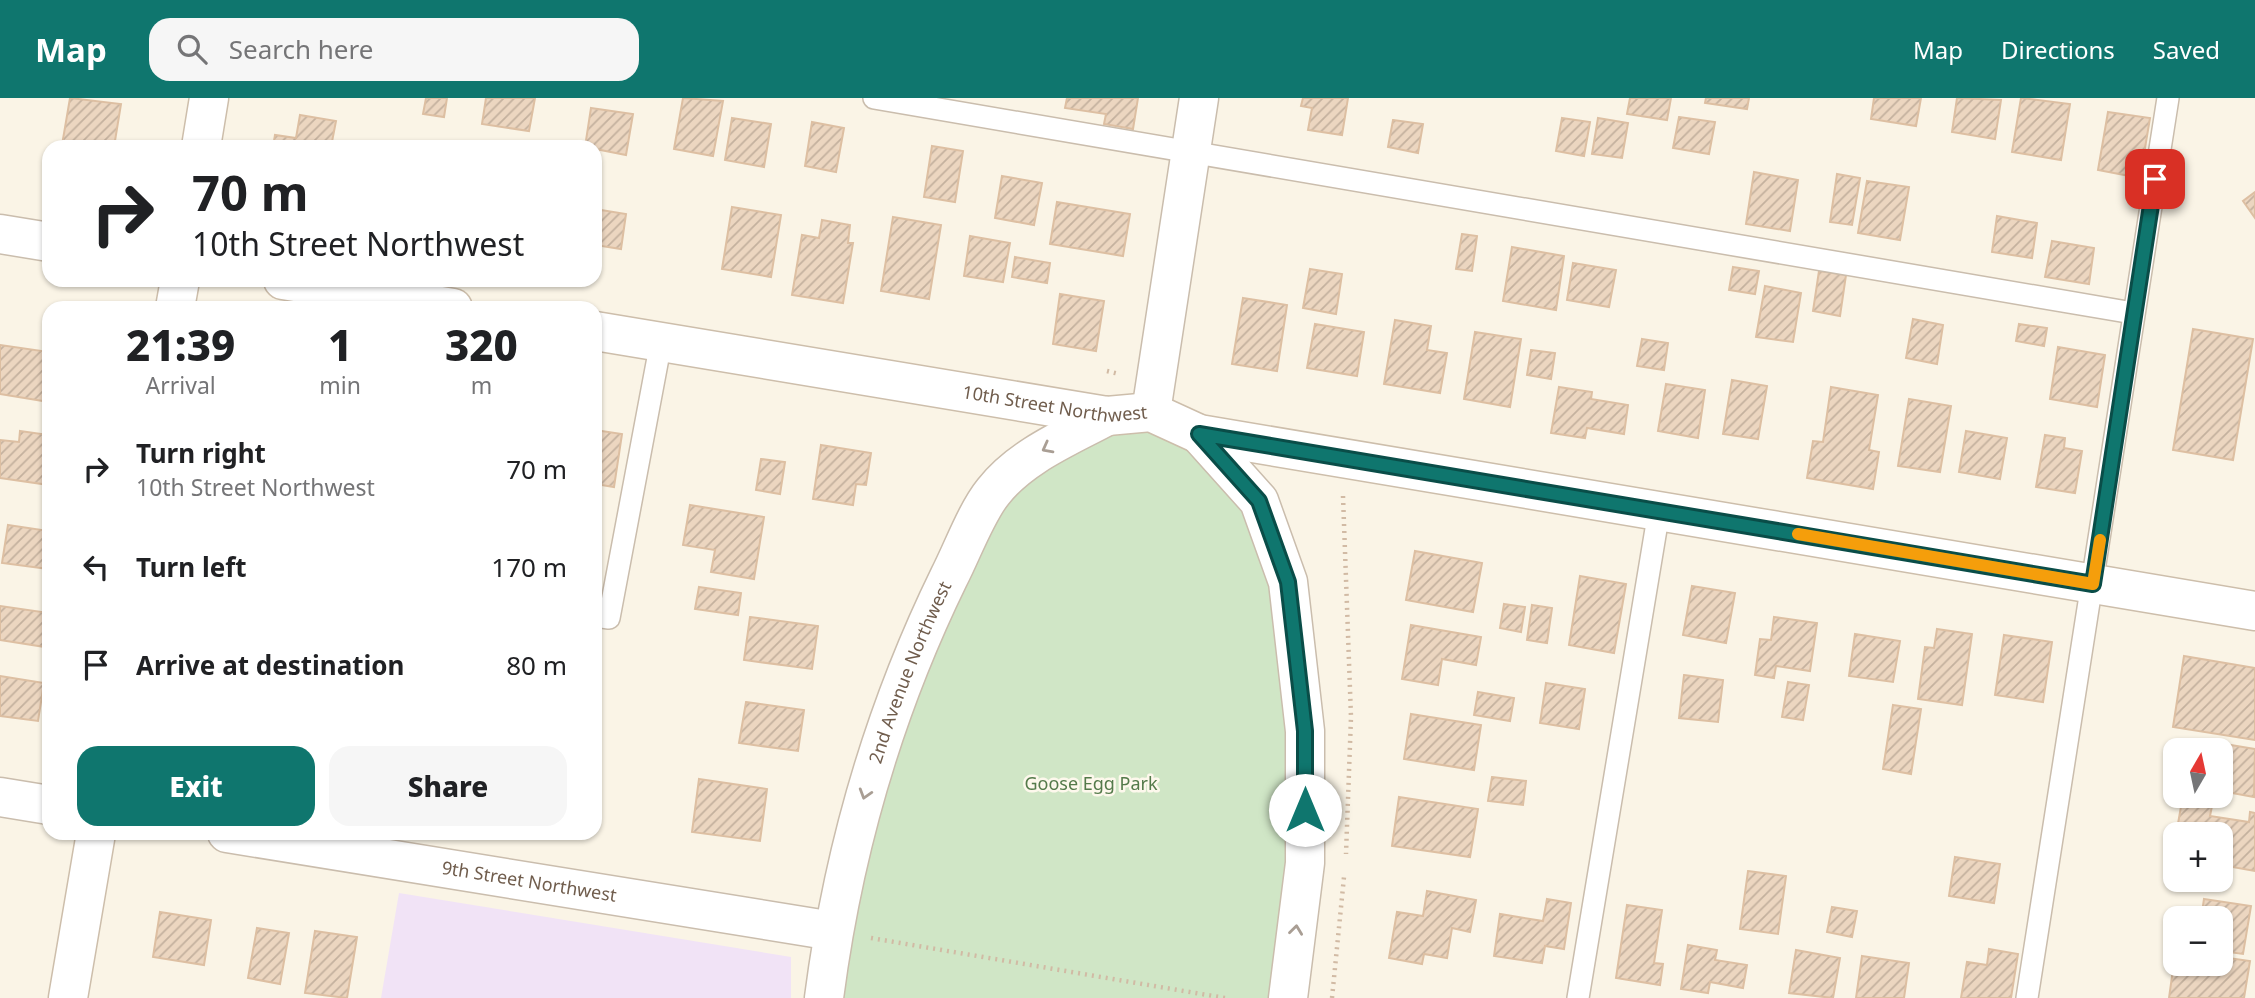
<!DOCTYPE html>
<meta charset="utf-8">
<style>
:root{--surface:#fff;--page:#f6f6f6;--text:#202124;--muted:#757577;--accent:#0f766e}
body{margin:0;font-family:"Noto Sans",sans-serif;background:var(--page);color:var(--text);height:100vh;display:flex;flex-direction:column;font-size:26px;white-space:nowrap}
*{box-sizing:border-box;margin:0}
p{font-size:23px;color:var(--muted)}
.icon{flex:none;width:38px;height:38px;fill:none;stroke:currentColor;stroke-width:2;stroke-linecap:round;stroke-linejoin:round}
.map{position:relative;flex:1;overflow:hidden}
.sheet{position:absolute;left:42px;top:203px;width:560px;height:539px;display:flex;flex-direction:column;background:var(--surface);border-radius:21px;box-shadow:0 2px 5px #0004}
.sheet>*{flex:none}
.top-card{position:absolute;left:42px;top:42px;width:560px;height:147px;border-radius:21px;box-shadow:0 2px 5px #0004;background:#fff;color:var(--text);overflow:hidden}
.needle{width:46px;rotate:9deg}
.controls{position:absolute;left:2163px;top:640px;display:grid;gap:14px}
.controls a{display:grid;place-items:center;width:70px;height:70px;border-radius:14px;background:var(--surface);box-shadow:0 2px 5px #0004;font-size:35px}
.pin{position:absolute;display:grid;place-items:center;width:60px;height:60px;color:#fff;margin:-30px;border-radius:14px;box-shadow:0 4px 10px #0006}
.me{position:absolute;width:77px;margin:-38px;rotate:0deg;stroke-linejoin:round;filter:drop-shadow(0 0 5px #0008)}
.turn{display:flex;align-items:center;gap:24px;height:147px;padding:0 35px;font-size:32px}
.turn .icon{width:91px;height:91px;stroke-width:2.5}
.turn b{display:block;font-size:49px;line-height:60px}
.eta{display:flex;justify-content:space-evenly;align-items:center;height:119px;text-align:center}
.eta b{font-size:42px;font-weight:800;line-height:49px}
.action{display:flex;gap:14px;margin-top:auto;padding:14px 35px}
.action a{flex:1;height:80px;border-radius:21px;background:var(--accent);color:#fff;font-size:28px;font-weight:800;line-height:80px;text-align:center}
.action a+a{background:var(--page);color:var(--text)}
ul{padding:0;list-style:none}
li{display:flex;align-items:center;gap:21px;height:98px;padding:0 35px}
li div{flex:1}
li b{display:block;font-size:26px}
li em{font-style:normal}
header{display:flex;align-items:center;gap:42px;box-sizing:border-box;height:98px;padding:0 35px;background:var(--accent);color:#fff}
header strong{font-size:33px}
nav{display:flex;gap:38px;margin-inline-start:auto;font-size:24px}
.search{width:490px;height:63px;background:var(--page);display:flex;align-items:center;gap:18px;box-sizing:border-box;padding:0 24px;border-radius:21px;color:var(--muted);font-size:26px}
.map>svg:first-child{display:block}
</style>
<header>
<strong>Map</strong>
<div class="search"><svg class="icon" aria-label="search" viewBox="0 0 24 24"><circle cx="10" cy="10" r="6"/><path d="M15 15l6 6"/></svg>Search here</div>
<nav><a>Map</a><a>Directions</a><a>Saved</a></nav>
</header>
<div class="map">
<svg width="2255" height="900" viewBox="0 0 2255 900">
<defs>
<pattern id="building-hatch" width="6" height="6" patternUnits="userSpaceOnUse" patternTransform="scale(1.75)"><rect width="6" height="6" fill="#ecd6c0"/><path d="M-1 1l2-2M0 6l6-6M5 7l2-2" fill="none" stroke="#c4b19e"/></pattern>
</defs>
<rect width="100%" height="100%" fill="#faf4e6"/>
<path fill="#f1e3f6" d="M399,795l392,64v41h-410z"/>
<path fill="#d0e6c6" d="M1107,318l92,18 89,148v416h-464l9,-67 160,-439z"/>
<path fill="url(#building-hatch)" stroke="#ddbfa2" stroke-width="2" d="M70,0l51,6 -7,43 -52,-2z
M426,0h21l-3,19 -21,-3z
M486,0h49l-6,33 -47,-7z
M683,0l40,3 -10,55 -39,-7z
M1067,0h71l-5,31 -29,-5 2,-10 -41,-6z
M1303,0h45l-6,37 -34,-5 4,-22 -11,-2z
M1630,0h41l-4,22 -40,-6z
M1706,0h43l-2,11 -42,-6z
M1874,0h47l-5,28 -45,-7z
M1957,0l44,2 -6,39 -43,-7z
M2021,0l49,6 -9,56 -49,-8z
M591,10l42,6 -7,41 -41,-8z
M2108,14l42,6 -10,60 -42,-8z
M300,17l36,6 -5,26h-58l2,-12 21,3z
M1679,19l36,5 -6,32 -36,-6z
M732,20l39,6 -7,43 -39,-7z
M1562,20l28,4 -6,34 -28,-5z
M1598,20l30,5 -6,35 -30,-4z
M1393,22l30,4 -5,29 -30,-6z
M812,24l32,6 -8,44 -31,-6z
M932,48l31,5 -8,51 -31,-5z
M1754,74l44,8 -8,51 -44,-7z
M1837,76l23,4 -8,47 -22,-3z
M1002,78l40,7 -8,42 -39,-7z
M1867,83l42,6 -9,53 -42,-7z
M2255,94v26l-12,-17z
M1057,104l73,12 -7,42 -73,-12z
M732,109l49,8 -10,62 -49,-8z
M595,111l31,5 -5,35 -26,-4z
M1997,118l40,7 -5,35 -40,-6z
M893,119l48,8 -12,74 -48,-8z
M822,122l28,5 -2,18h5l-10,60 -51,-8 10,-60 17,3z
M1462,136l15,2 -5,35 -16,-2z
M970,138l40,7 -7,39 -39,-6z
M2052,143l42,7 -5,36 -44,-7z
M1512,149l52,9 -8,54 -53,-9z
M1015,159l35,6 -3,20 -35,-6z
M1573,165l43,7 -7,37 -42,-7z
M1733,169l26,4 -4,23 -26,-4z
M1310,171l32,5 -6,40 -33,-6z
M1819,173l27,4 -6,41 -27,-5z
M1765,188l36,7 -8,49 -37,-5z
M1060,196l44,7 -8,50 -43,-7z
M1243,200l44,7 -10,66 -45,-7z
M1913,221l30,6 -6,39 -31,-6z
M1395,222l36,6 -4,24 20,3 -7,40 -56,-9z
M1315,226l49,8 -7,44 -50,-8z
M2019,226l28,4 -3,18 -28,-5z
M2193,231l60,10 -20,121 -60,-10z
M1475,234l46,7 -11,68 -46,-8z
M1642,241l26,4 -4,27 -27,-4z
M0,247l49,7v50l-49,-8z
M2058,249l47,8 -8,52 -47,-8z
M1531,252l24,3 -4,26 -24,-4z
M1732,282l35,6 -9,53 -35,-5z
M1666,286l39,6 -7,48 -40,-7z
M1559,289l33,5 -1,7 37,6 -4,29 -37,-6 -2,10 -34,-5z
M1831,289l47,8 -9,55 10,2 -6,37 -66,-11 6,-37 10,1z
M1909,301l42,7 -11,66 -42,-6z
M595,332l27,4 -8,53 -19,-3z
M20,333l29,4v50l-49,-7v-38l19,2z
M1966,333l41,7 -7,41 -41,-7z
M2045,337l20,3 -1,10 18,3 -7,42 -39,-6z
M821,347l50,8 -5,32 -10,-1 -3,21 -40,-6z
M761,361l24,3 -5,32 -24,-4z
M690,407l74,12 -10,62 -43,-7 4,-22 -32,-5z
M8,427l41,6v38l-47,-6z
M1415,453l67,12 -9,49 -67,-12z
M1580,478l46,8 -12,69 -45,-8z
M1692,488l43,7 -9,50 -43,-8z
M699,489l42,6 -3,22 -43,-6z
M1504,506l21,3 -4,25 -21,-4z
M1532,507l20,3 -5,35 -20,-3z
M0,508l49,7 -4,34 -45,-7z
M750,519l68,9 -6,43 -68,-9z
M1774,519l43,6 -7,48 -34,-5 -2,12 -19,-3 5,-36 11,1z
M1411,527l70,12 -5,28 -34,-6 -4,26 -36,-6z
M1937,531l35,5 -10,71 -44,-6 7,-52 9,1z
M1855,536l45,7 -7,41 -44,-6z
M2004,537l48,7 -9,60 -48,-7z
M2184,558l71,12v72l-82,-13z
M1684,577l39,5 -5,42 -39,-4z
M0,578l44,7 -6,38 -38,-5z
M1788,584l21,3 -6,35 -21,-3z
M1546,585l39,6 -6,40 -39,-6z
M1478,594l36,6 -4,23 -36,-6z
M746,604l58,8 -6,41 -59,-8z
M1893,607l28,4 -10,65 -28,-5z
M1411,616l70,11 -7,45 -70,-11z
M2201,642l54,9 -1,48 -33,-6v-40h-22z
M1492,679l34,4 -3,24 -35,-4z
M699,681l68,10 -7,52 -68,-9z
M1399,699l79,12 -8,48 -78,-11z
M2182,703l30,5 -2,10 39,6 1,-10 5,1v58l-34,-6v-30h-45z
M1955,759l45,7 -6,39 -45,-7z
M1748,773l38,5 -8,58 -38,-5z
M1427,793l49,9 -6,32 -18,-4 -5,30 -23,-4 -2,10 -33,-6 8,-46 26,4z
M1547,801l24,4 -7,46 -19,-3 -3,17 -48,-7 6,-42 43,7z
M2204,801l47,7 -8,48 -22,-3v-32h-20z
M1627,807l35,5 -8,53 9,1 -3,21 -44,-7z
M1832,809l25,4 -5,26 -25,-5z
M160,814l51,8 -7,45 -51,-8z
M257,830l32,5 -9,51 -32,-6z
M315,833l42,6 -10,61 -42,-5z
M1688,847l29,5 -2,10 32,5 -4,23 -33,-6 -2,11 -27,-4z
M1989,851l29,5 -7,44h-50l6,-36 20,3z
M1796,852l44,8 -7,40 -44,-5z
M2175,857v9h46v-7l29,4 -6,37h-75z
M1862,858l47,7 -5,35h-48z"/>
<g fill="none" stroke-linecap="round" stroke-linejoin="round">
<defs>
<path id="lane" d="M874,0l1259,215
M595,518l14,2 52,-276
M1578,900l81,-487
M2027,900l141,-900"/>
<g id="street">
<path d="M0,136l49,8"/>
<path d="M1151,314l48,-314"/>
<path d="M1199,336l60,67 29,81 17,149v132l-17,135"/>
<path d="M0,699l49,8"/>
<path id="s1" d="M227,735l606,98"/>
<path id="s2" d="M824,900c19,-147 60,-288 125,-421 13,-25 27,-64 44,-85 28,-36 75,-55 114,-76"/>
</g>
<g id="secondary">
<path d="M201,49l8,-49"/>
<path d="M283,182l170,28"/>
<path d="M175,210l5,-28"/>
<path id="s3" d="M595,233l512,85 44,-4 48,22 1056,177"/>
<path d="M68,900l28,-165"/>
</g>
</defs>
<use href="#lane" stroke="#cabdad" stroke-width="24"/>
<use href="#street" stroke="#cabdad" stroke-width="41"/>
<use href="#secondary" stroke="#cdbeab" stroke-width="41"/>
<path stroke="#d1baa4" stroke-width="4.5" stroke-dasharray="2 5" stroke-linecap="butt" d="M1107,273l12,3
M1343,398l8,221 -5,137
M871,840l354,60
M1332,900l12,-121"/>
<use href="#lane" stroke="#fff" stroke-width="21"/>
<use href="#street" stroke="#fff" stroke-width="38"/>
<use href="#secondary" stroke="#fff" stroke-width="38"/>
</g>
<defs><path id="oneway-chevron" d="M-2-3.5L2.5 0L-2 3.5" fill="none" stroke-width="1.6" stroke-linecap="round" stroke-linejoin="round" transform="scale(1.75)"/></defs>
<g stroke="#a99e94">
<use href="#oneway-chevron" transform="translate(1047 350) rotate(152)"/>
<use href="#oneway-chevron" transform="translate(865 696) rotate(107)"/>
<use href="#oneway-chevron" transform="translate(1296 832) rotate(-83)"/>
</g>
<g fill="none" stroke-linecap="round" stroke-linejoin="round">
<defs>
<path id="route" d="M1305,712v-79l-17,-149 -29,-81 -60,-67 894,150 62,-405"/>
</defs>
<use href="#route" stroke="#0a4d48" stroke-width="18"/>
<use href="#route" stroke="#0f766e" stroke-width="12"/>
<path stroke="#f59e0b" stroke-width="12" d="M1798,436l295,50 7,-44"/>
</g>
<g text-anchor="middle" stroke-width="5" stroke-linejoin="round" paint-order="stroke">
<g font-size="18" fill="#705d4d" stroke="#fdf8ec">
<text dy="6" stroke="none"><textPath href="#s3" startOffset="466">10th Street Northwest</textPath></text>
<text dy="6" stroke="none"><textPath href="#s2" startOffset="338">2nd Avenue Northwest</textPath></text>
<text dy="6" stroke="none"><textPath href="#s1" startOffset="306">9th Street Northwest</textPath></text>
</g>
<g font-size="18" fill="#547a4a" stroke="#fdf8ec">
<text x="1091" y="692">Goose Egg Park</text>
</g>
</g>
</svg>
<div class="controls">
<a><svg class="needle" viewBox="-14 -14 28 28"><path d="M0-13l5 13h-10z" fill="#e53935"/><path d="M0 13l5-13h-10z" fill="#757577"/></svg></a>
<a>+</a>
<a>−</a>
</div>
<div class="pin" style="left:2155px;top:81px;background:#d93025"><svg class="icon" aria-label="arrive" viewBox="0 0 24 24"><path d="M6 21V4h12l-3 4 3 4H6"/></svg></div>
<svg class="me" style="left:1305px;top:712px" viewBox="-20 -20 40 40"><circle r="19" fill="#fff"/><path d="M0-13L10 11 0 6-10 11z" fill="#0f766e"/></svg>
<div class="top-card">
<div class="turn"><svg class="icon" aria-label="right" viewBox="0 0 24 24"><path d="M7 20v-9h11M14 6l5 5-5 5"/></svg><div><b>70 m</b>10th Street Northwest</div></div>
</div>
<section class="sheet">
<div class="eta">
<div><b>21:39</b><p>Arrival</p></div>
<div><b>1</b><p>min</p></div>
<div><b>320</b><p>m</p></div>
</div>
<ul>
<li><svg class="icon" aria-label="right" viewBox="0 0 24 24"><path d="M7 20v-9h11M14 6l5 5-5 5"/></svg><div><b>Turn right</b><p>10th Street Northwest</p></div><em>70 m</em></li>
<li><svg class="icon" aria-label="left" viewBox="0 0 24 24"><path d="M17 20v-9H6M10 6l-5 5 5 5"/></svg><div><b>Turn left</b></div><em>170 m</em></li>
<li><svg class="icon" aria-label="arrive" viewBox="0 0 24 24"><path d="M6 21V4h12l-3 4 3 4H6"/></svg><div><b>Arrive at destination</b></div><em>80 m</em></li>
</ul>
<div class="action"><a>Exit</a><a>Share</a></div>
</section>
</div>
